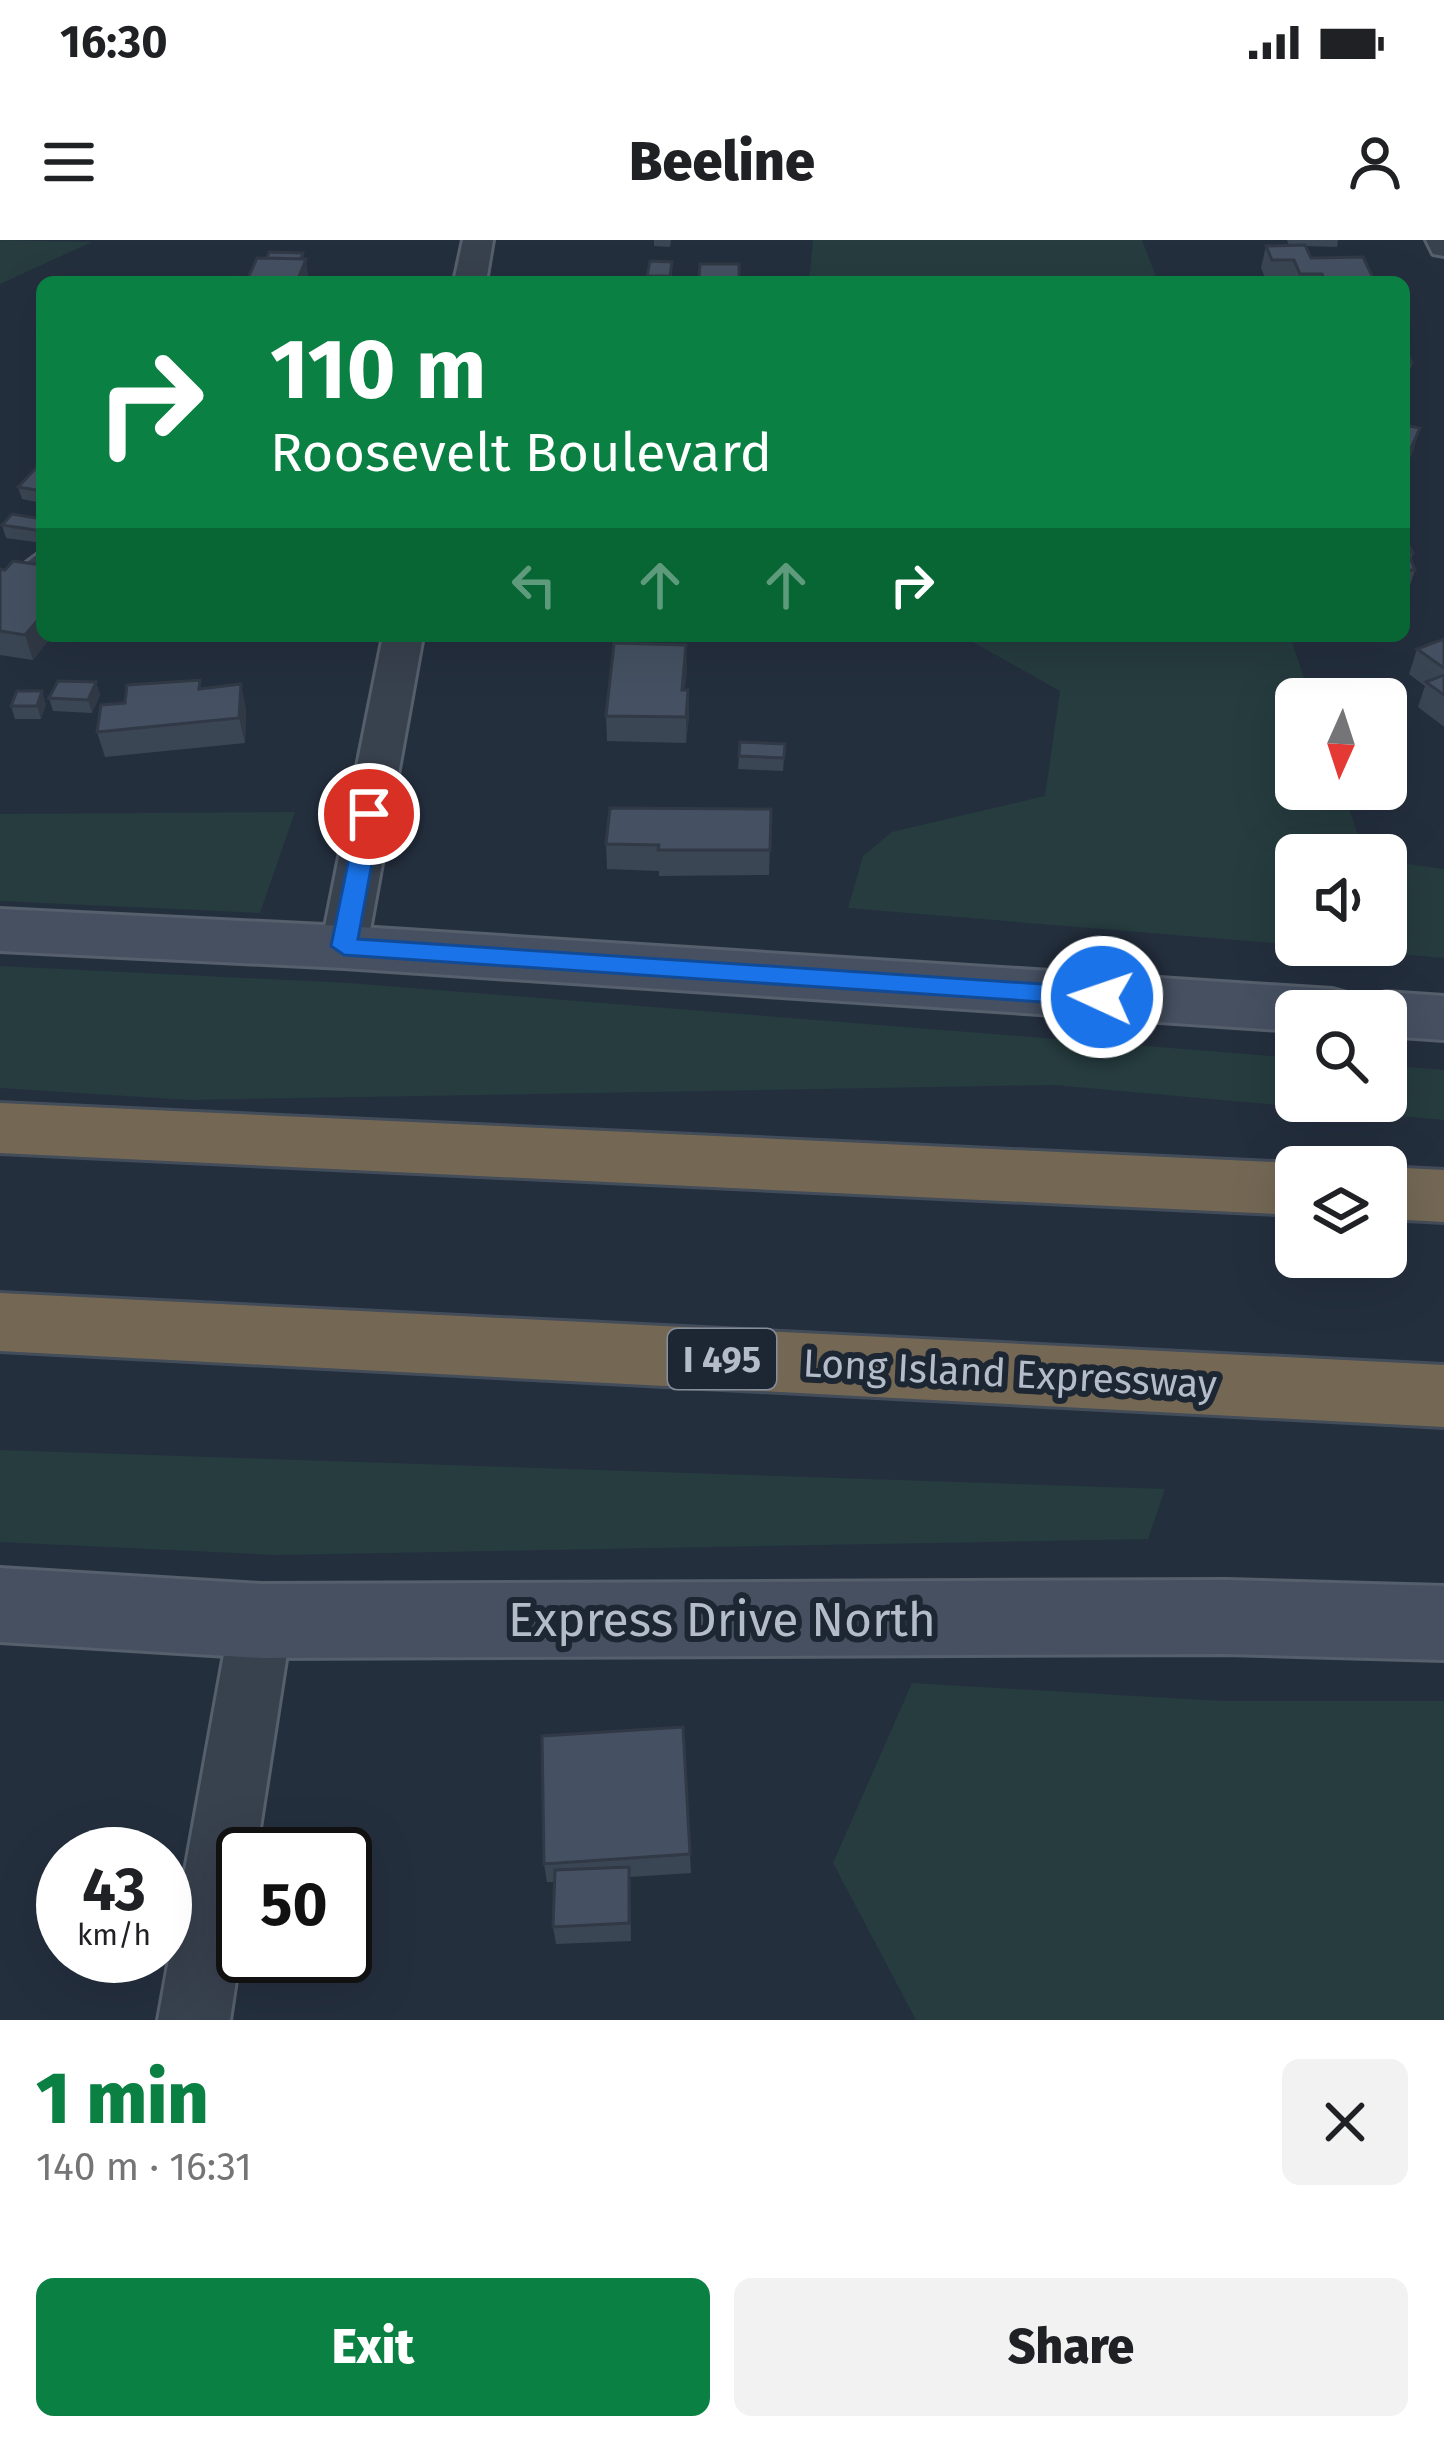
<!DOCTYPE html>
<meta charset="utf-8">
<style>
:root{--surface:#fff;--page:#f2f2f2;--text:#202124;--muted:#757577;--accent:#0b8043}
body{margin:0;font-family:"Fira Sans",sans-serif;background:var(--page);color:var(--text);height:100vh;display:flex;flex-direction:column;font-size:45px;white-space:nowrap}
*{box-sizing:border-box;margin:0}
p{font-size:39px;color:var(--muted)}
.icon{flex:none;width:66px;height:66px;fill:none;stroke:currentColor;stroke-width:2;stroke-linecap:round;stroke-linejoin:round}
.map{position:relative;height:1780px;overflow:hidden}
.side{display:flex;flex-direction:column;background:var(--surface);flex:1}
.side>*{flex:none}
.banner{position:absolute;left:36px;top:36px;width:1374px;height:366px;border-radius:18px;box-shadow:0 12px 48px #0002;background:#0b8043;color:#fff;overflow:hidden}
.needle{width:78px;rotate:183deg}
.tools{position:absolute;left:1275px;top:438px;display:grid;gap:24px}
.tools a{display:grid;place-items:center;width:132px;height:132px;border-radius:18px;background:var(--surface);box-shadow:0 12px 48px #0002;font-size:60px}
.speed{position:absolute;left:36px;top:1587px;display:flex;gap:24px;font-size:60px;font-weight:700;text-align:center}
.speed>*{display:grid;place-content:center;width:156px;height:156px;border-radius:50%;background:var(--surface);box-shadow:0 12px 48px #0002;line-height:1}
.speed small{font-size:30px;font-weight:400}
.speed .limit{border:6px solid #111;border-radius:18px;background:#fff;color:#111}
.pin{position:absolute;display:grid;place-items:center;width:102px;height:102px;color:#fff;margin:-51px;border:6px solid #fff;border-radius:50%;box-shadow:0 3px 12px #0007}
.me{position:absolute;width:132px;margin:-66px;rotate:273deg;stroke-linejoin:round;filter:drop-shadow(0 0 9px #0008)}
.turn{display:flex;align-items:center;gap:42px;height:252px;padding:0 36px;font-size:54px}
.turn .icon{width:156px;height:156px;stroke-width:2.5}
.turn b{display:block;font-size:84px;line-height:102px}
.lanes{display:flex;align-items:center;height:114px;padding:0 36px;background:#0003;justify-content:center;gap:60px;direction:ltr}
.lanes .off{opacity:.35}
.round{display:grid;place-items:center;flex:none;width:126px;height:126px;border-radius:18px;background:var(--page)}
.summary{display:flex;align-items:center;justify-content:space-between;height:204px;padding:0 36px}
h1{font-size:72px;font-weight:800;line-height:90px;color:var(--accent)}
.primary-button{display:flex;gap:24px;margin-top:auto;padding:24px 36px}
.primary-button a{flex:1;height:138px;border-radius:18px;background:var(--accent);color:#fff;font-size:48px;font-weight:800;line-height:138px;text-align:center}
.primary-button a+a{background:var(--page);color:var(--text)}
.status{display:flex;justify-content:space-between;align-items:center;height:84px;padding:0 60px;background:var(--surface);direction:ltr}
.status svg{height:33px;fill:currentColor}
header{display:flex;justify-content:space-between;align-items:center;height:156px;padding:0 36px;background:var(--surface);font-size:54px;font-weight:800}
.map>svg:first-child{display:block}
</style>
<div class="status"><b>16:30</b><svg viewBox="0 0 49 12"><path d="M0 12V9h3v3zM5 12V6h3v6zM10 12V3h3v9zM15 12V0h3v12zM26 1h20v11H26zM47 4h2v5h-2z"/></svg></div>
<header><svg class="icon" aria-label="menu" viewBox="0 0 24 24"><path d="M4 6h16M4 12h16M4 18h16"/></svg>Beeline<svg class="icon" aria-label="person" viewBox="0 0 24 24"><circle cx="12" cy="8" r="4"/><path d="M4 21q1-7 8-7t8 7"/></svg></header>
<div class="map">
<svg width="1444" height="1780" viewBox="0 0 1444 1780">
<rect width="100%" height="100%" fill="#242f3e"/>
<path fill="#263c3f" d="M0,0l92,2 -92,42z
M813,0h329l16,42h-349z
M962,396h328l21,63h-15v90h46l23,66h-69v90l-448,-37 15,-52 29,-24 153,-36 15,-105z
M295,572l-35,101 -260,-12v-87z
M1386,621l58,8v89l-146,-13h88z
M0,726l349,17 947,75v43h90v-36l58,5v50l-390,-35 -865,15 -189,-12z
M0,1210l1165,39 -17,50 -873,16 -275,-13z
M912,1443l310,18h222v319h-528l-83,-157z"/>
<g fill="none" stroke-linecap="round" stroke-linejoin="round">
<defs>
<path id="service" d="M42,311v24l-16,-4v-8z"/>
<path id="minor" d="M463,0h30l-7,42h-32z
M1426,0h18v16l-11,-2z
M383,396h40l-56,311 -6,11 -17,5 -17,-5 -6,-11z
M261,1352l22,9 9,20 -36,233h-13v80l-13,86h-72l72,-399 9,-20z"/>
<path id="secondary" d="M0,669l344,17 988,63 22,6 6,10 4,-7 22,-6 58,4v44l-58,-4v-25h-90v20l-952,-63 -344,-17z
M0,1328l261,16 965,-4 218,6v74l-218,-6 -965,4 -261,-16z"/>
<path id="motorway" d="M0,863l1296,60 13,4h-13v48l-1296,-62z
M1385,927h1l58,3v52l-58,-3z
M0,1053l1444,72v62l-1444,-76z"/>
</defs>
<use href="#service" stroke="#565f6c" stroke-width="6"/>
<use href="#minor" stroke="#565f6c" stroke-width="6"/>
<use href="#secondary" stroke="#565f6c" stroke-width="6"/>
<use href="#motorway" stroke="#434c59" stroke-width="6"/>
<use href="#service" fill="#38414e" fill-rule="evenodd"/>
<use href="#minor" fill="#38414e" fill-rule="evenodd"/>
<use href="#secondary" fill="#465061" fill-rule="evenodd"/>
<use href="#motorway" fill="#746855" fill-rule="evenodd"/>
</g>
<path fill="#3b4654" d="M654,0h17l-1,7 -16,-1z
M1287,0h51l-1,7 -32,-1 6,12 64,24h-108l-6,-14 5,-22 23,-1z
M267,18l37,1 5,23h-61v-4z
M672,34l-1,8h-24v-6z
M1404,105l8,18 -7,24h-1z
M42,227v36l-20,-4 -4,-12z
M42,279v24l-36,-5 -4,-13z
M1404,297l9,16 -2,7 4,10 -8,25h-3z
M0,329l42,67h25l-2,3 -13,-3 -19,24 -33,-5z
M1444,399v87h-1l-25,-19 7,-21 -16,-12 8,-25z
M686,405l-1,45h3l1,26 -3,27 -79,-2 -1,-25z
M96,442l4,13 -8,18 -39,-2 -4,-13z
M202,449l44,20 -1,34 -140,14 -8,-25 28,-29z
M46,464l-5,15h-26l-4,-13z
M740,502l45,2 -2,27 -45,-2z
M771,569l-2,66 -110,1v-5l-52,-2 -1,-25z
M683,1487l8,146 -61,4 1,64 -75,3 -3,-17 1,-45h-7l-3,-18z"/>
<path fill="#303945" d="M303,13l2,9 1,-3 3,23h-10v-18z
M1420,188l-7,24 -9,20v-8z
M42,375v21h10l-19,24 -8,-25z
M686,405l1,25 -5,45v-25z
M96,442l4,13 -8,18 -4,-13z
M241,444l5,25 -1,34 -6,-25z
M688,450l1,26 -3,27v-26z
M42,451l4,13 -5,15 -4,-13z"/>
<path fill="#455162" stroke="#303945" stroke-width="3" d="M1305,5l6,13 52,-1 12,25h-50l-3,-8h-22l-6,-14h-22l-6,-14z
M269,12l34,1 -2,6 -34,-1z
M257,18l49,1 -8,20 -50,-1z
M650,21l22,1 -2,14h-23z
M700,24h39v18h-53v-4h13z
M239,37l-1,5h-42v-3z
M1404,105l8,18h-8z
M1404,185l16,3 -16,36z
M37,227h5v24l-24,-4z
M12,274l30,5v12l-40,-6z
M1404,297l9,16h-5l7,17h-11z
M13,321l29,4v50l-17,20 -25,-4v-62l5,1z
M1444,399v29l-27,-19z
M614,403l72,2 -4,45h6l-2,27 -80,-1z
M1444,435v20l-18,-13z
M200,440l-1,9 42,-5 -2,34 -142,14 4,-27 24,-2 2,-18z
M58,441l38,1 -8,18 -39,-2z
M17,451h25l-5,15h-26z
M740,502l45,2 -1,14 -45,-2z
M610,568l161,1 -1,41h-112l1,-5 -53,-1z
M683,1487l7,127 -146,10 -2,-128z
M629,1627v56l-76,4 2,-57z"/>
<path fill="#1a73e8" stroke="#114b97" stroke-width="3" d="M369,566l12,8 -23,125 744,49 12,9 -12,9 -758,-51 -13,-9 27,-132z"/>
<g text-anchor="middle" stroke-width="12" stroke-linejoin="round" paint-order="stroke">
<rect fill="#1d2633" stroke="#878f9c" stroke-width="3" x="668" y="1089" width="108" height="60" rx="9"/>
<g font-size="36" font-weight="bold" fill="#b4bcc9">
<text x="722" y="1132">I 495</text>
</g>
<g font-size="39" fill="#b4bcc9" stroke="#1d2633">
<text transform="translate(1010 1133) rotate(3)" y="14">Long Island Expressway</text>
</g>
<g font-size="48" fill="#b4bcc9" stroke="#1d2633">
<text x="722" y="1396">Express Drive North</text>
</g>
</g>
</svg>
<div class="tools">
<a><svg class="needle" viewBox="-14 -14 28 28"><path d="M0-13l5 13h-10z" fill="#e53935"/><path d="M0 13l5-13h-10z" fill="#757577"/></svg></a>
<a><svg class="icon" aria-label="sound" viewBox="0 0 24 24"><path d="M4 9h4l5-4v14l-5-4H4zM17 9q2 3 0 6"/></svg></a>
<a><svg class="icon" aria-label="search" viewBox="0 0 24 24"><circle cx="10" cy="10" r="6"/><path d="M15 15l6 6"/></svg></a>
<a><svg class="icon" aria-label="layers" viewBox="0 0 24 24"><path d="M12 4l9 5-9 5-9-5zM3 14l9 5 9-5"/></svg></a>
</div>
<div class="speed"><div>43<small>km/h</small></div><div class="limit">50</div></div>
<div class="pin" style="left:369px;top:574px;background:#d93025"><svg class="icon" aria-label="arrive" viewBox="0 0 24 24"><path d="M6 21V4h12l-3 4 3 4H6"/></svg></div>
<svg class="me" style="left:1102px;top:757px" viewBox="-20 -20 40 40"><circle r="17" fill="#1a73e8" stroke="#fff" stroke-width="3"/><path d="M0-11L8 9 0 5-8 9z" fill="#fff"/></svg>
<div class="banner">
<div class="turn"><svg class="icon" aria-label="right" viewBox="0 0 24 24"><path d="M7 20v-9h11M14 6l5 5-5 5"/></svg><div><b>110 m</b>Roosevelt Boulevard</div></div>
<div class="lanes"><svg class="icon off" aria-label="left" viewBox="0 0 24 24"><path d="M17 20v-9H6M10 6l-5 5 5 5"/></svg><svg class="icon off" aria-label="ahead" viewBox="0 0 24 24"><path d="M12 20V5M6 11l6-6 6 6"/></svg><svg class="icon off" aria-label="ahead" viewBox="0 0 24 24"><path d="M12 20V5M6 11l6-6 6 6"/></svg><svg class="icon" aria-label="right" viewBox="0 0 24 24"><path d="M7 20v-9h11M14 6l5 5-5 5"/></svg></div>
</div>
</div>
<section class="side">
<div class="summary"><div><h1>1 min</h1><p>140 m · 16:31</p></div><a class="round"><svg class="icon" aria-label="close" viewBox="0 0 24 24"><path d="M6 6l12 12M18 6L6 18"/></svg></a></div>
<div class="primary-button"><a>Exit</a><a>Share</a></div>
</section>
